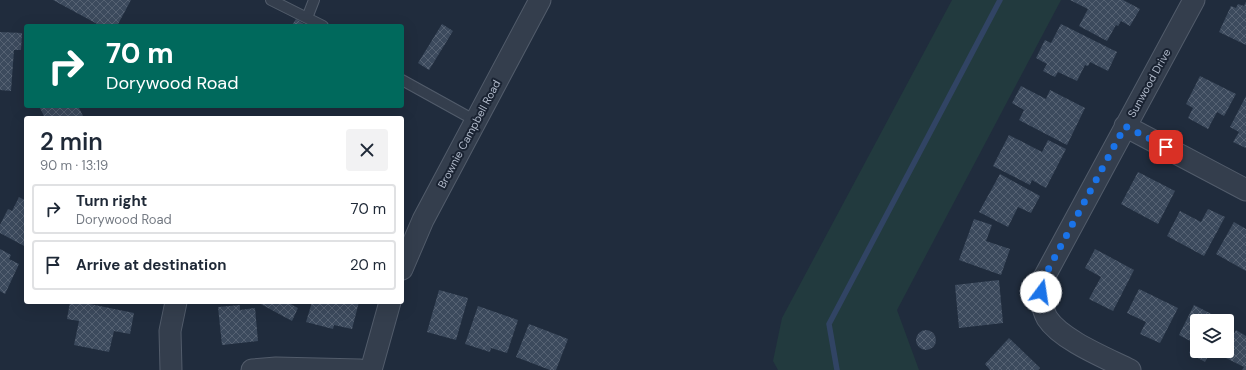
<!DOCTYPE html>
<meta charset="utf-8">
<style>
:root{--surface:#fff;--page:#f2f2f3;--text:#1f2937;--muted:#747a83;--line:#e0e1e3}
body{margin:0;font-family:"DM Sans",sans-serif;background:var(--page);color:var(--text);height:100vh;display:flex;flex-direction:column;font-size:15px;white-space:nowrap}
*{box-sizing:border-box;margin:0}
p{font-size:13px;color:var(--muted)}
.icon{flex:none;width:22px;height:22px;fill:none;stroke:currentColor;stroke-width:2;stroke-linecap:round;stroke-linejoin:round}
.map{position:relative;flex:1;overflow:hidden}
.sheet{position:absolute;left:24px;top:116px;width:380px;height:188px;display:flex;flex-direction:column;background:var(--surface);border-radius:4px;box-shadow:0 4px 16px #0002}
.sheet>*{flex:none}
.guide{position:absolute;left:24px;top:24px;width:380px;height:84px;border-radius:4px;box-shadow:0 4px 16px #0002;background:#00695c;color:#fff;overflow:hidden}
.controls{position:absolute;left:1190px;top:314px;display:grid;gap:8px}
.controls a{display:grid;place-items:center;width:44px;height:44px;border-radius:4px;background:var(--surface);box-shadow:0 4px 16px #0002;font-size:20px}
.pin{position:absolute;display:grid;place-items:center;width:34px;height:34px;color:#fff;margin:-17px;border-radius:8px;box-shadow:0 2px 6px #0006}
.me{position:absolute;width:44px;margin:-22px;rotate:14deg;stroke-linejoin:round;filter:drop-shadow(0 0 3px #0008)}
.turn{display:flex;align-items:center;gap:14px;height:84px;padding:0 16px;font-size:18px}
.turn .icon{width:52px;height:52px;stroke-width:2.5}
.turn b{display:block;font-size:28px;line-height:34px}
.round{display:grid;place-items:center;flex:none;width:42px;height:42px;border-radius:4px;background:var(--page)}
.headline{display:flex;align-items:center;justify-content:space-between;height:68px;padding:0 16px}
h1{font-size:24px;font-weight:600;line-height:30px}
ul{padding:0;list-style:none}
li{display:flex;align-items:center;gap:12px;height:50px;margin:0 8px 6px;padding:0 8px;border:2px solid var(--line);border-radius:4px}
li div{flex:1}
li b{display:block;font-size:15px}
li em{font-style:normal}
.map>svg:first-child{display:block}
</style>
<div class="map">
<svg width="1246" height="370" viewBox="0 0 1246 370">
<defs>
<pattern id="building-cross-hatch" width="8" height="8" patternUnits="userSpaceOnUse"><rect width="8" height="8" fill="#3c4a5d"/><path d="M0 0l8 8M0 8l8-8" fill="none" stroke="#566273"/></pattern>
</defs>
<rect width="100%" height="100%" fill="#202c3d"/>
<path fill="#223a3e" d="M952,0h109l-164,310 22,60h-141l-5,-9 9,-43z"/>
<g fill="none" stroke-linecap="round" stroke-linejoin="round">
<path stroke="#314464" stroke-width="5.5" d="M837,370l-8,-46 171,-324"/>
</g>
<path fill="url(#building-cross-hatch)" d="M53,0h78l-14,26h-16z
M1070,0h53l17,9 -10,17 -9,-5 -3,5 -2,-1 -9,16 -28,-15 9,-17z
M1246,2v43l-27,-13 12,-26 5,2 2,-4 6,2z
M296,19l11,7h-14l-1,-1z
M442,24l11,7 -24,39 -11,-7z
M1061,24l56,28 -9,19 -18,-9 -2,4 -3,-1 -8,16 -19,-9 -3,5 -12,-6 4,-7 -11,-6 9,-18 6,3z
M0,32l22,1 -1,17h-7l-3,41 -11,-1z
M1200,76l36,18 -12,22 -7,-4 -9,17 -20,-11 5,-10 -7,-4z
M1021,86l25,13 4,-9 35,18 -18,37 -48,-25 5,-10 -12,-7z
M1246,96v52l-13,-6 6,-10 -9,-5z
M39,106h39l6,12h-39z
M1009,135l33,17 6,-12 18,9 -20,39 -14,-8 -2,5 -37,-19z
M1138,172l37,19 -17,33 -37,-20z
M1000,174l40,22 -9,17 -13,-6 -10,20 -29,-15z
M19,197l7,4v46l-26,-14v-8l8,-16 4,2z
M1208,209l17,8 -21,39 -37,-20 13,-25 21,11z
M974,219l18,6 -6,16 24,8 -9,26 -42,-15z
M1234,222l12,7v42l-30,-17z
M0,249l11,6 -2,4 10,5 -14,30 -5,-3z
M1095,249l39,21 -21,41 -24,-12 12,-22 -16,-9z
M999,280l4,43 -44,5 -4,-43z
M1139,289l39,19 -18,35 -20,-9 6,-12 -19,-9z
M439,290l29,8 -12,42 -29,-8z
M70,302h10l54,11 -4,21 -16,-3 -5,21 -35,-7 5,-24 -12,-2z
M257,302h30l11,6 -6,13z
M312,302h47l-7,27 -18,-4 -1,4 -27,-7z
M240,305v5l15,-2 3,33 -36,4 -4,-38z
M1194,305l31,16h-28v30h14l-6,11 -16,-9 5,-10 -15,-8z
M478,306l40,14 -11,33 -16,-5 -1,4 -25,-8z
M529,324l39,15 -12,31h-6l-34,-13z
M1236,330l10,6v34h-4l2,-3 -22,-11 3,-5h2v-4z
M916 340a10 10 0 1 1 20 0a10 10 0 1 1-20 0Z
M1009,338l31,30 -2,2h-48l-5,-6z"/>
<g fill="none" stroke-linecap="round" stroke-linejoin="round">
<defs>
<path id="lane" d="M271,0l52,26
M307,18l7,-18
M402,80l74,41"/>
<path id="street" d="M1125,126l121,64
M402,269l21,-49 117,-220
M171,370l-1,-39 6,-29
M252,370l24,-2 84,2
M371,370l19,-68
M1130,370c-24,-12 -69,-30 -83,-52 -6,-11 -6,-23 -6,-35l153,-283"/>
</defs>
<use href="#lane" stroke="#525c6b" stroke-width="12"/>
<use href="#street" stroke="#525c6b" stroke-width="23"/>
<use href="#lane" stroke="#343e4d" stroke-width="10"/>
<use href="#street" stroke="#343e4d" stroke-width="21"/>
</g>
<g fill="none" stroke-linecap="round" stroke-linejoin="round">
<path stroke="#1a73e8" stroke-width="7" stroke-dasharray="0 12.6" d="M1041,292v-9l84,-157 41,21"/>
</g>
<g text-anchor="middle" stroke-width="4" stroke-linejoin="round" paint-order="stroke">
<g font-size="11" fill="#b0b9c9" stroke="#1a2332">
<text transform="translate(1149 83) rotate(-61)" y="4">Sunwood Drive</text>
<text transform="translate(469 134) rotate(-62)" y="4">Brownie Campbell Road</text>
</g>
</g>
</svg>
<div class="controls">
<a><svg class="icon" aria-label="layers" viewBox="0 0 24 24"><path d="M12 4l9 5-9 5-9-5zM3 14l9 5 9-5"/></svg></a>
</div>
<div class="pin" style="left:1166px;top:147px;background:#d93025"><svg class="icon" aria-label="arrive" viewBox="0 0 24 24"><path d="M6 21V4h12l-3 4 3 4H6"/></svg></div>
<svg class="me" style="left:1041px;top:292px" viewBox="-20 -20 40 40"><circle r="19" fill="#fff"/><path d="M0-13L10 11 0 6-10 11z" fill="#1a73e8"/></svg>
<div class="guide">
<div class="turn"><svg class="icon" aria-label="right" viewBox="0 0 24 24"><path d="M7 20v-9h11M14 6l5 5-5 5"/></svg><div><b>70 m</b>Dorywood Road</div></div>
</div>
<section class="sheet">
<div class="headline"><div><h1>2 min</h1><p>90 m · 13:19</p></div><a class="round"><svg class="icon" aria-label="close" viewBox="0 0 24 24"><path d="M6 6l12 12M18 6L6 18"/></svg></a></div>
<ul>
<li><svg class="icon" aria-label="right" viewBox="0 0 24 24"><path d="M7 20v-9h11M14 6l5 5-5 5"/></svg><div><b>Turn right</b><p>Dorywood Road</p></div><em>70 m</em></li>
<li><svg class="icon" aria-label="arrive" viewBox="0 0 24 24"><path d="M6 21V4h12l-3 4 3 4H6"/></svg><div><b>Arrive at destination</b></div><em>20 m</em></li>
</ul>
</section>
</div>
